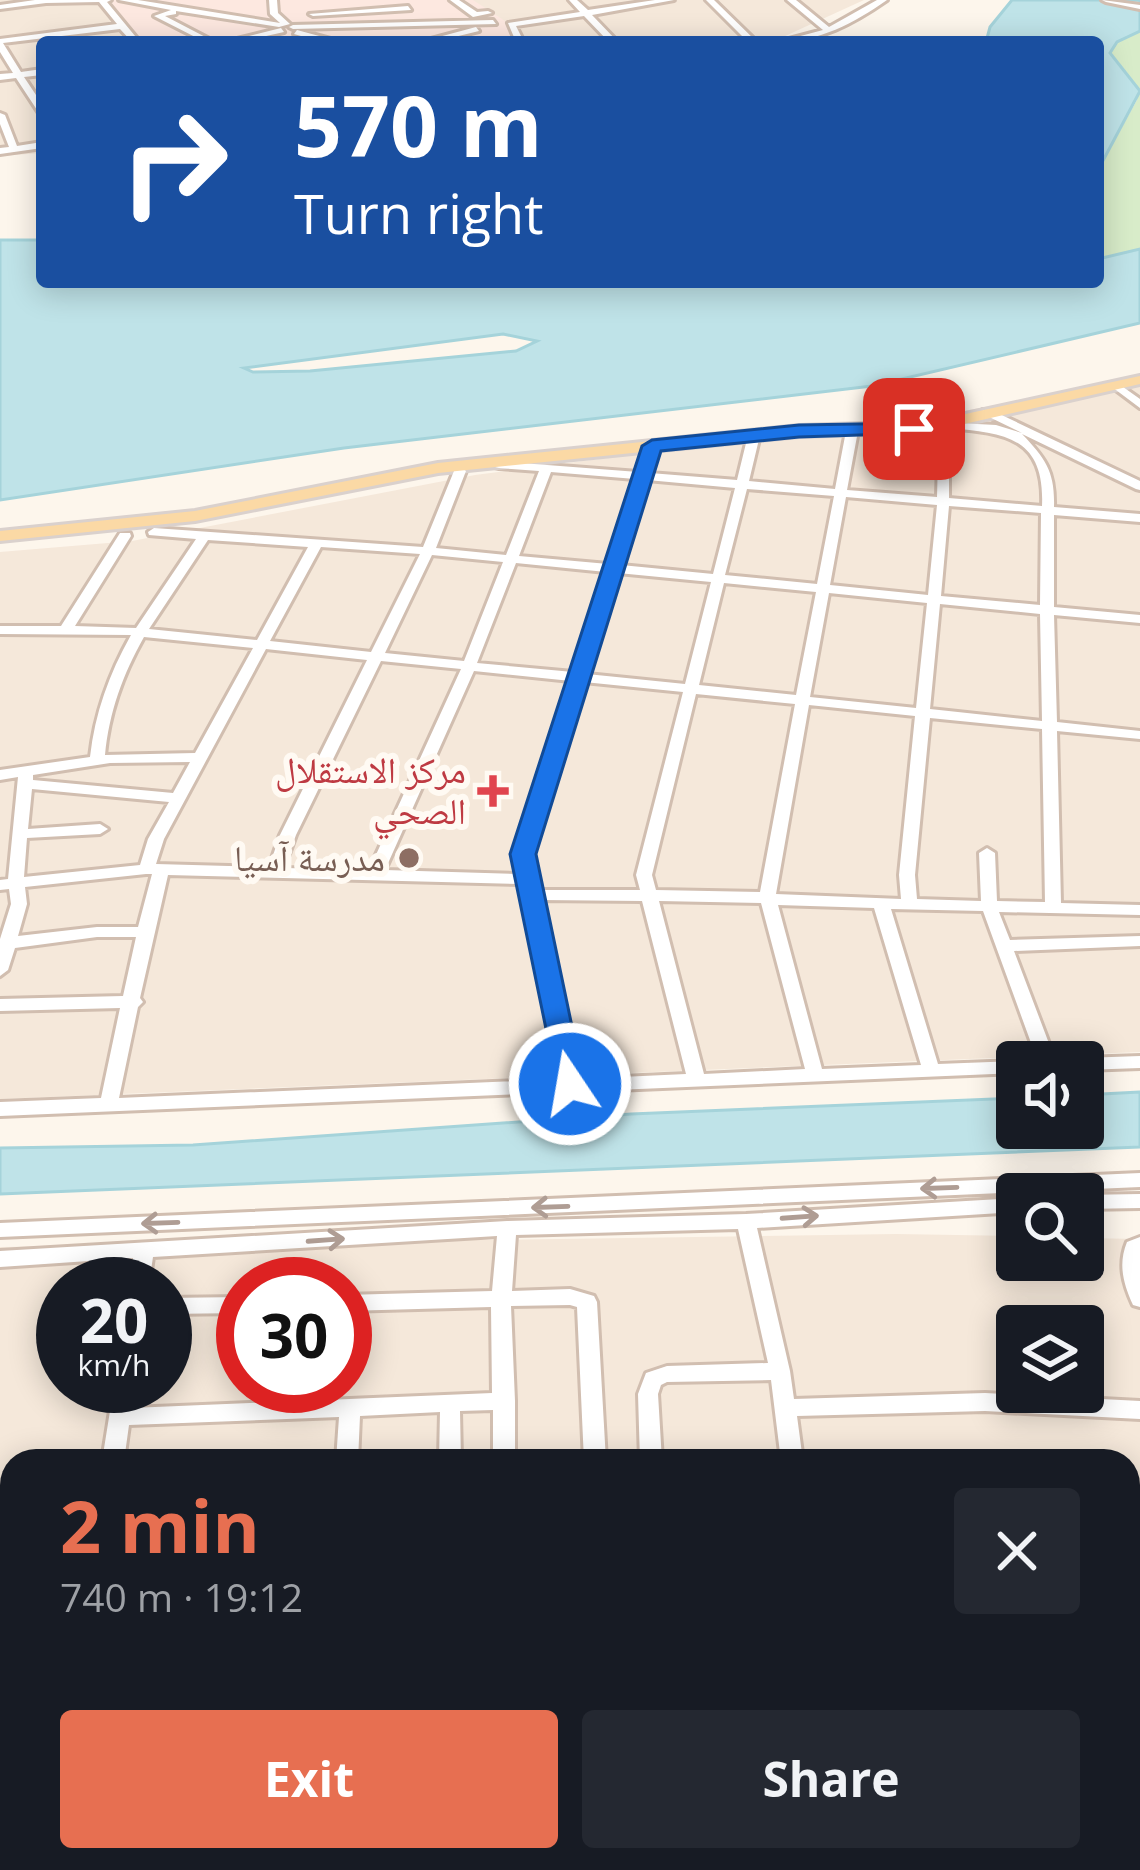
<!DOCTYPE html>
<meta charset="utf-8">
<style>
:root{--surface:#171b24;--page:#242831;--text:#f1f3f6;--muted:#9ea1a6;--accent:#e76f51}
body{margin:0;font-family:"Open Sans","Noto Naskh Arabic",sans-serif;background:var(--page);color:var(--text);height:100vh;display:flex;flex-direction:column;font-size:45px;white-space:nowrap}
*{box-sizing:border-box;margin:0}
p{font-size:39px;color:var(--muted)}
.icon{flex:none;width:66px;height:66px;fill:none;stroke:currentColor;stroke-width:2;stroke-linecap:round;stroke-linejoin:round}
.map{position:relative;flex:1;overflow:hidden}
.drawer{position:absolute;left:0px;top:1449px;width:1140px;height:423px;display:flex;flex-direction:column;background:var(--surface);border-radius:36px 36px 0 0;box-shadow:0 6px 30px #0003}
.drawer>*{flex:none}
.guide{position:absolute;left:36px;top:36px;width:1068px;height:252px;border-radius:12px;box-shadow:0 6px 30px #0003;background:#1a4fa0;color:#fff;overflow:hidden}
.controls{position:absolute;left:996px;top:1041px;display:grid;gap:24px}
.controls a{display:grid;place-items:center;width:108px;height:108px;border-radius:12px;background:var(--surface);box-shadow:0 6px 30px #0003;font-size:60px}
.speed{position:absolute;left:36px;top:1257px;display:flex;gap:24px;font-size:60px;font-weight:700;text-align:center}
.speed>*{display:grid;place-content:center;width:156px;height:156px;border-radius:50%;background:var(--surface);box-shadow:0 6px 30px #0003;line-height:1}
.speed small{font-size:30px;font-weight:400}
.speed .limit{border:18px solid #d22;background:#fff;color:#111}
.pin{position:absolute;display:grid;place-items:center;width:102px;height:102px;color:#fff;margin:-51px;border-radius:24px;box-shadow:0 6px 18px #0006}
.me{position:absolute;width:132px;margin:-66px;rotate:348deg;stroke-linejoin:round;filter:drop-shadow(0 0 9px #0008)}
.turn{display:flex;align-items:center;gap:42px;height:252px;padding:0 60px;font-size:54px}
.turn .icon{width:156px;height:156px;stroke-width:2.5}
.turn b{display:block;font-size:84px;line-height:102px}
.round{display:grid;place-items:center;flex:none;width:126px;height:126px;border-radius:12px;background:var(--page)}
.summary{display:flex;align-items:center;justify-content:space-between;height:204px;padding:0 60px}
h1{font-size:72px;font-weight:700;line-height:90px;color:var(--accent)}
.action{display:flex;gap:24px;margin-top:auto;padding:24px 60px}
.action a{flex:1;height:138px;border-radius:12px;background:var(--accent);color:#fff;font-size:48px;font-weight:700;line-height:138px;text-align:center}
.action a+a{background:var(--page);color:var(--text)}
.map>svg:first-child{display:block}
</style>
<div class="map">
<svg width="1140" height="1870" viewBox="0 0 1140 1870">
<rect width="100%" height="100%" fill="#fdf6ec"/>
<path fill="#f5e8da" fill-rule="evenodd" d="M0,0h864l-92,42h-730v111l-42,3z
M1140,378v674l-1140,47v-547l132,-11 343,-66 478,-62z
M896,1234l121,2v24h66v-22l57,1v631h-1140v-623zM63,1284h102v102h-102zM243,1284h102v102h-102zM1017,1326h66v66h-66zM12,1461h1116v399h-1116z"/>
<path fill="#fde8e0" d="M101,0h372l38,25 7,17h-383z"/>
<path fill="#d8ecc9" d="M1140,31v218l-42,10v-89l39,-70 1,-13 -28,-34 7,-11z"/>
<path fill="#bfe3e8" stroke="#a5d3da" stroke-width="3" fill-rule="evenodd" d="M1012,0h128v31l-23,11 -7,11 30,38 -42,79v-128h-112l4,-15z
M0,240h42v42h1056v-23l42,-10v74l-268,63 -528,62 -344,52zM503,334l34,7 -21,10 -206,20 -57,1 -9,-4z
M1140,1092v55l-1140,47v-46l193,-3 438,-31 386,-16v30h66v-33z"/>
<g fill="none" stroke-linecap="round" stroke-linejoin="round">
<defs>
<path id="minor" d="M35,0h76l-4,2 33,40h-8l-12,-13 -117,14 18,29 21,-3v6l-18,2 18,27v10l-3,-1 -23,-35 -16,2v-6l13,-1 -13,-21v-13l117,-15 -18,-22 -53,1 -46,6v-4z
M119,0h19l142,23 -10,-9 -1,-14h8l1,13 12,11 -11,3 -103,-16v3l-11,2 50,26h-10l-51,-26 17,-6z
M450,0h9l18,12 11,-1 4,2 -19,4z
M569,0h8l11,10 67,-10h19l-82,15 26,27h-9l-25,-26 -68,10 8,16h-8l-8,-19 72,-11z
M706,0h8l43,42h-9z
M787,0h9l33,27 48,-27h10c-33,23 -68,42 -109,42l45,-12z
M1102,0l38,5v4l-34,-7z
M408,6l3,4 -98,6 -4,-2z
M493,20l3,4 -203,5 -4,-2 4,-2z
M476,27l3,4 -45,11h-14z
M281,28l3,4 -44,10h-15z
M297,30l37,10 1,2h-13l-28,-8z
M0,113l5,2 12,31 25,-4v6l-42,6v-6l9,-1 -9,-23z
M1116,382l24,17v9l-28,-21v-4z
M983,410h8l149,71v9l-4,-1 -114,-55c24,25 33,38 32,73l86,7v8l-86,-7v92l86,8v8l-86,-8 3,107 83,9v8l-83,-8 4,172 79,2v10l-141,-3 11,28 130,-4v10l-126,5 42,111h-18l-55,-151 -92,-2 47,155 79,-3 4,1h-4v11l-1017,43v-14l101,-4 19,-90 -120,3v-12l123,-3 13,-59h-39l-82,11 -7,22 -8,6v-37l11,-35 -2,-15 -9,1v-10l8,-1 10,-102 -18,3v-10l90,-13c5,-44 19,-83 41,-122l-131,-1v-8h61l59,-93h10l1,3 -56,90 61,2 60,-89 -47,-4 -1,-3 6,-4 269,19 31,-76 6,-4 6,4 -30,77 70,7 33,-84 -40,-3 -4,-1v-6l143,11 8,-26 6,-4 6,4 -8,27 87,7 11,-45 6,-4 6,4 -11,46 86,8 11,-58 6,-4 6,4 -11,59 90,7 2,-75 57,3 26,8 -39,-19zM949,428c56,5 96,9 93,78l-93,-8zM551,472l84,7 -27,85 -89,-8zM647,480l88,8 -22,86 -92,-9zM747,489l87,7 -17,88 -92,-9zM846,497l91,8 -9,90 -98,-10zM949,506l92,7 -1,92 -99,-9zM208,540l100,7 -51,93 -108,-11zM321,547l99,7 -49,98 -101,-11zM432,555l71,7 -39,99 -79,-8zM516,563l90,9 -33,100 -96,-9zM618,573l93,9 -26,102 -98,-10zM724,583l92,9 -20,103 -97,-10zM829,593l98,10 -11,105 -106,-11zM940,604l100,10 2,107 -112,-12zM144,637l109,11 -58,105 -90,2c4,-43 18,-81 39,-118zM266,649l101,11 -87,175 -11,32 -113,-3 8,-25zM381,661l80,8 -92,201 -85,-2 12,-33zM474,671l97,10 -56,173 4,20 -134,-4zM584,682l99,10 -47,183 4,15h-102l-7,-36zM696,694l99,10 -35,188 -104,-2 -4,-15zM809,705l106,11 -16,159 2,24 -125,-5zM930,718l112,11 3,173 -48,-1 -2,-48 -8,-5 -8,5 2,48 -64,-2 -2,-24zM190,762l-17,31 -140,-13v-5l77,-12zM32,789l137,13 -21,37 -8,26 -116,12 3,-39 73,-4 8,-5 -8,-5 -72,5zM146,874h6l-14,53h-41l-79,9 9,-32 -2,-17zM168,875l353,9v11l3,4 36,180 -441,19 19,-91 5,-5 -3,-4zM541,900l101,1 44,173 -108,5zM659,901l102,2 44,166 -101,5zM778,905l96,3 47,157 -99,4z
M1140,1056v12l-57,2v-8h-8l8,-4z
M1140,1173v14l-1140,50v-14z
M1140,1194v14l-57,1v-14z
M1017,1198v14l-260,16 33,143 4,28 191,-6 155,8v18l-155,-8 -188,5 6,45h-22l-10,-81 -104,2 -6,3 -3,9 4,67h-22l-2,-67 8,-21 21,-7 101,-3 -30,-134 -222,6 -4,56 58,-2 24,7 3,6 9,159h-22l-7,-154 -7,-2 -59,1 4,95v60h-22v-51l-33,1 1,50h-22l1,-49 -80,4 -2,45h-22l3,-44 -210,8 -5,36h-22l12,-75h20l-3,22 361,-15 -1,-86 -146,4v-16l147,-4 5,-55 -344,21 -4,27h-20l4,-26 -133,9v-16l507,-30 239,-7z
M1140,1237v70l-7,-2c-10,-22 -15,-41 -6,-63z
M243,1297v16l-78,1v-16z
M0,1560h12v20h-12z
M1140,1576v20l-12,1v-20z
M1128,1678h12v22h-12z
M1128,1747h12v24h-12z
M34,1860h26l-2,10h-26z
M216,1860h26l-1,10h-26z
M337,1860h59l7,10h-59z
M499,1860h26v10h-26z
M680,1860h26v10h-26z
M855,1860h26l2,10h-26z"/>
<path id="major" d="M1140,376v8l-211,48 -130,4 -361,37 -243,48 -195,20v-10l195,-20 243,-48 361,-37 130,-4z"/>
</defs>
<use href="#minor" stroke="#d1beb0" stroke-width="6"/>
<use href="#major" stroke="#dad1cd" stroke-width="6"/>
<use href="#minor" fill="#fff" fill-rule="evenodd"/>
<use href="#major" fill="#fbd9a5" fill-rule="evenodd"/>
</g>
<defs><path id="oneway-shaft" d="M-6 0H5M1.5-3L5.5 0L1.5 3" fill="none" stroke-width="1.6" stroke-linecap="round" stroke-linejoin="round" transform="scale(3)"/></defs>
<g stroke="#af9d94">
<use href="#oneway-shaft" transform="translate(939 1188) rotate(178)"/>
<use href="#oneway-shaft" transform="translate(550 1207) rotate(178)"/>
<use href="#oneway-shaft" transform="translate(800 1217) rotate(-4)"/>
<use href="#oneway-shaft" transform="translate(160 1223) rotate(178)"/>
<use href="#oneway-shaft" transform="translate(326 1240) rotate(-4)"/>
</g>
<path fill="#1a73e8" stroke="#114b97" stroke-width="3" d="M914,423l10,6 -3,4 -122,4 -138,14 -125,403 48,230 -14,11 -11,-3 -49,-238 132,-408 10,-6 147,-15z"/>
<path fill="#e0444e" stroke="#fffaf3" stroke-width="4.5" d="M487 773h12v12h12v12h-12v12h-12v-12h-12v-12h12z"/>
<circle fill="#8d6e63" stroke="#fffaf3" stroke-width="4.5" cx="409" cy="858" r="12"/>
<g text-anchor="middle" stroke-width="12" stroke-linejoin="round" paint-order="stroke">
<g font-size="36" fill="#be3a42" stroke="#fffaf3" text-anchor="end">
<text x="466" y="783">مركز الاستقلال<tspan x="466" dy="41">الصحي</tspan></text>
</g>
<g font-size="36" fill="#785e54" stroke="#fffaf3" text-anchor="end">
<text x="385" y="871">مدرسة آسيا</text>
</g>
</g>
</svg>
<div class="controls">
<a><svg class="icon" aria-label="sound" viewBox="0 0 24 24"><path d="M4 9h4l5-4v14l-5-4H4zM17 9q2 3 0 6"/></svg></a>
<a><svg class="icon" aria-label="search" viewBox="0 0 24 24"><circle cx="10" cy="10" r="6"/><path d="M15 15l6 6"/></svg></a>
<a><svg class="icon" aria-label="layers" viewBox="0 0 24 24"><path d="M12 4l9 5-9 5-9-5zM3 14l9 5 9-5"/></svg></a>
</div>
<div class="speed"><div>20<small>km/h</small></div><div class="limit">30</div></div>
<div class="pin" style="left:914px;top:429px;background:#d93025"><svg class="icon" aria-label="arrive" viewBox="0 0 24 24"><path d="M6 21V4h12l-3 4 3 4H6"/></svg></div>
<svg class="me" style="left:570px;top:1084px" viewBox="-20 -20 40 40"><circle r="17" fill="#1a73e8" stroke="#fff" stroke-width="3"/><path d="M0-11L8 9 0 5-8 9z" fill="#fff"/></svg>
<div class="guide">
<div class="turn"><svg class="icon" aria-label="right" viewBox="0 0 24 24"><path d="M7 20v-9h11M14 6l5 5-5 5"/></svg><div><b>570 m</b>Turn right</div></div>
</div>
<section class="drawer">
<div class="summary"><div><h1>2 min</h1><p>740 m · 19:12</p></div><a class="round"><svg class="icon" aria-label="close" viewBox="0 0 24 24"><path d="M6 6l12 12M18 6L6 18"/></svg></a></div>
<div class="action"><a>Exit</a><a>Share</a></div>
</section>
</div>
